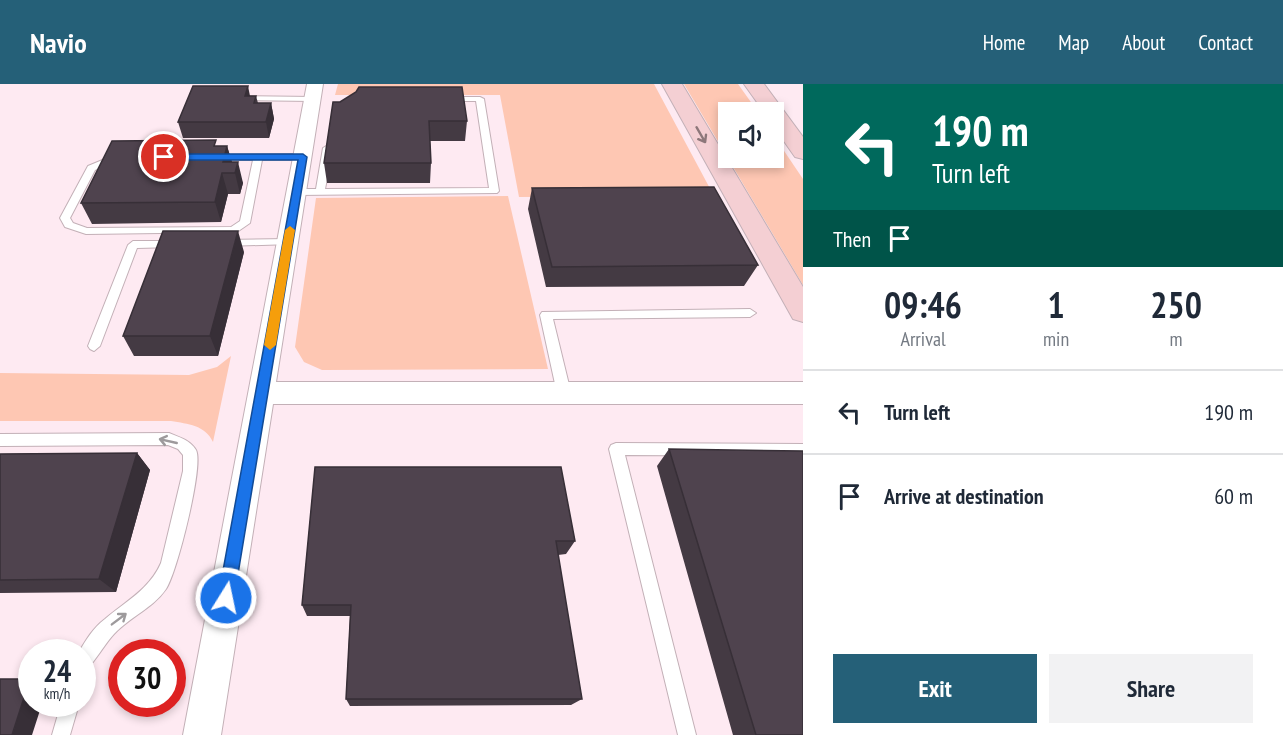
<!DOCTYPE html>
<style>
:root{--surface:#fff;--page:#f2f2f3;--text:#1f2937;--muted:#747a83;--line:#e0e1e3;--accent:#256078}
body{margin:0;font-family:"PT Sans Narrow",sans-serif;background:var(--page);color:var(--text);height:100vh;display:flex;flex-direction:column;font-size:22px;white-space:nowrap}
*{box-sizing:border-box;margin:0}
p{font-size:20px;color:var(--muted)}
.icon{flex:none;width:33px;height:33px;fill:none;stroke:currentColor;stroke-width:2;stroke-linecap:round;stroke-linejoin:round}
.map{position:relative;flex:1;overflow:hidden}
.sheet{display:flex;flex-direction:column;background:var(--surface);width:480px}
.sheet>*{flex:none}
.banner{background:#00695c;color:#fff;overflow:hidden}
.controls{position:absolute;left:718px;top:18px;display:grid;gap:12px}
.controls a{display:grid;place-items:center;width:66px;height:66px;border-radius:0px;background:var(--surface);box-shadow:0 3px 9px #0003;font-size:30px}
.speed{position:absolute;left:18px;top:555px;display:flex;gap:12px;font-size:30px;font-weight:700;text-align:center}
.speed>*{display:grid;place-content:center;width:78px;height:78px;border-radius:50%;background:var(--surface);box-shadow:0 3px 9px #0003;line-height:1}
.speed small{font-size:15px;font-weight:400}
.speed .limit{border:9px solid #d22;background:#fff;color:#111}
.pin{position:absolute;display:grid;place-items:center;width:51px;height:51px;color:#fff;margin:-26px;border:3px solid #fff;border-radius:50%;box-shadow:0 2px 6px #0007}
.me{position:absolute;width:66px;margin:-33px;rotate:10deg;stroke-linejoin:round;filter:drop-shadow(0 0 4px #0008)}
.turn{display:flex;align-items:center;gap:21px;height:126px;padding:0 30px;font-size:27px}
.turn .icon{width:78px;height:78px;stroke-width:2.5}
.turn b{display:block;font-size:42px;line-height:51px}
.then{display:flex;align-items:center;height:57px;padding:0 30px;background:#0003;gap:12px;font-size:22px}
.eta{display:flex;justify-content:space-evenly;align-items:center;height:102px;text-align:center}
.eta b{font-size:36px;font-weight:700;line-height:42px}
.action{display:flex;gap:12px;margin-top:auto;padding:12px 30px}
.action a{flex:1;height:69px;border-radius:0px;background:var(--accent);color:#fff;font-size:24px;font-weight:700;line-height:69px;text-align:center}
.action a+a{background:var(--page);color:var(--text)}
ul{padding:0;list-style:none}
li{display:flex;align-items:center;gap:18px;height:84px;padding:0 30px;border-top:2px solid var(--line)}
li div{flex:1}
li b{display:block;font-size:22px}
li em{font-style:normal}
header{display:flex;align-items:center;gap:36px;box-sizing:border-box;height:84px;padding:0 30px;background:var(--accent);color:#fff}
header strong{font-size:28px}
nav{display:flex;gap:33px;margin-inline-start:auto;font-size:21px}
main{display:flex;flex:1;min-height:0}
.map>svg:first-child{display:block}
</style>
<header>
<strong>Navio</strong>
<nav><a>Home</a><a>Map</a><a>About</a><a>Contact</a></nav>
</header>
<main>
<div class="map">
<svg width="803" height="651" viewBox="0 0 803 651">
<rect width="100%" height="100%" fill="#feeaf2"/>
<path fill="#fec7b3" d="M338,0h316l60,112 -195,1 -19,-102h-165z
M684,0h54l20,28h-29v46h45v-22l29,43v106z
M508,112l40,173 -226,1 -18,-8 -9,-15 21,-149z
M231,272l-18,86c-8,-17 -25,-18 -42,-21h-171v-48l189,2 28,-8z"/>
<g fill="none" stroke-linecap="round" stroke-linejoin="round">
<defs>
<path id="lane" d="M235,12l78,1 4,2 -4,2 -75,-1h-3z
M443,13h37l4,2 15,92 -2,2 -200,2 -5,-3 5,-3h19l7,-41 5,-3 5,3 -8,41 164,-1 -13,-87h-30l-4,-2z
M117,70l3,1v4l-25,11 -25,48 3,5 14,5 144,-1 9,-6 13,-61h-42l-5,-3 2,-2 95,-1 5,3 -5,3h-41l-12,63 -13,9 -151,2 -21,-7 -5,-9 28,-52z
M288,155l4,1v4l-67,2 -5,-3 5,-3z
M133,157h42l5,3 -5,3 -38,1 -37,98 -6,5 -4,-2 -2,-3 40,-101z
M750,225l6,4 -6,4 -197,2 18,74 -2,4h-10l-2,-4 -17,-78 2,-3z
M169,349c10,4 21,7 27,17 8,15 -19,123 -30,139 -13,19 -36,28 -52,45 -9,9 -24,36 -32,39v-21h-3c7,-12 14,-24 26,-33 21,-18 44,-29 56,-56l22,-92v-16l-5,-6 -10,-4 -168,1v-12z
M616,359l187,1v12l-178,-1 71,280h-18l-69,-286 2,-4z
M61,620h18l-9,31h-18z"/>
<path id="street" d="M307,0h16l-47,298h527v22h-530l-52,331h-38z"/>
<path id="secondary" d="M662,0h20l121,203v35l-10,-3z
M744,0h20l39,53v22l-8,-2 -21,-30v-15h-10z"/>
</defs>
<use href="#lane" stroke="#c3b0b7" stroke-width="2"/>
<use href="#street" stroke="#c3b0b7" stroke-width="2"/>
<use href="#secondary" stroke="#c3b0b7" stroke-width="2"/>
<use href="#lane" fill="#fff" fill-rule="evenodd"/>
<use href="#street" fill="#fff" fill-rule="evenodd"/>
<use href="#secondary" fill="#f4cfd3" fill-rule="evenodd"/>
</g>
<path fill="#443a43" d="M256,12l2,7h13l3,16 -5,19h-86l-5,-16z
M333,18l134,19 -2,20h-35l1,22 -1,20h-103l-3,-20z
M218,62h9l5,16 11,21 -3,11h-12l-7,28 -129,2 -11,-21z
M532,104l226,77 -14,21 -198,1 -18,-78z
M244,168l-26,104h-84l-11,-20z
M669,365l134,286h-70l-76,-269z
M137,369l13,17 -34,122 -116,1v-139z
M315,383l260,74 -9,13 -8,1 24,144 -11,6 -221,1 -4,-7 4,-83h-43l-5,-11z"/>
<path fill="#372f37" d="M248,2l3,15 -6,-5z
M271,19l3,16 -5,19 -3,-16z
M227,62l6,20 -10,-4z
M238,78l5,21 -3,11 -5,-21z
M222,89l6,21 -7,28 -6,-20z
M238,147l6,21 -26,104 -8,-20z
M137,369l13,17 -34,122 -17,-13z
M30,595h2v25h10l-10,31h-20z"/>
<path fill="#4f434e" stroke="#372f37" stroke-width="1.5" d="M193,2h55l-3,10h11l-2,7h17l-5,19h-88z
M359,3h103l5,34h-38l2,42h-107l9,-61h7l16,-10z
M216,56l-2,6h13l-4,16h15l-3,11h-13l-7,29 -134,1 31,-62z
M714,103l44,78 -206,2 -20,-79z
M163,147h75l-28,105h-87z
M669,365l134,2v284h-47z
M137,369l-38,126 -99,1v-126z
M315,383h246l14,74h-19l26,158h-236l5,-94h-49z
M0,595h30l-18,56h-12z"/>
<defs><path id="oneway-shaft" d="M-6 0H5M1.5-3L5.5 0L1.5 3" fill="none" stroke-width="1.6" stroke-linecap="round" stroke-linejoin="round" transform="scale(1.5)"/></defs>
<use stroke="#8d777a" href="#oneway-shaft" transform="translate(701 51) rotate(60)"/>
<g stroke="#9d9a9c">
<use href="#oneway-shaft" transform="translate(168 357) rotate(-167)"/>
<use href="#oneway-shaft" transform="translate(119 535) rotate(-37)"/>
</g>
<path fill="#1a73e8" stroke="#114b97" stroke-width="1.5" d="M303,70l4,3 -73,441 -2,6 -6,3 -6,-3 -2,-6 80,-438h-134l-5,-3 5,-3z"/>
<path fill="#f59e0b" d="M290,142l5,4 -19,115 -6,5 -6,-5 21,-115z"/>
</svg>
<div class="controls">
<a><svg class="icon" aria-label="sound" viewBox="0 0 24 24"><path d="M4 9h4l5-4v14l-5-4H4zM17 9q2 3 0 6"/></svg></a>
</div>
<div class="speed"><div>24<small>km/h</small></div><div class="limit">30</div></div>
<div class="pin" style="left:164px;top:73px;background:#d93025"><svg class="icon" aria-label="arrive" viewBox="0 0 24 24"><path d="M6 21V4h12l-3 4 3 4H6"/></svg></div>
<svg class="me" style="left:226px;top:514px" viewBox="-20 -20 40 40"><circle r="17" fill="#1a73e8" stroke="#fff" stroke-width="3"/><path d="M0-11L8 9 0 5-8 9z" fill="#fff"/></svg>
</div>
<section class="sheet">
<div class="banner">
<div class="turn"><svg class="icon" aria-label="left" viewBox="0 0 24 24"><path d="M17 20v-9H6M10 6l-5 5 5 5"/></svg><div><b>190 m</b>Turn left</div></div>
<div class="then">Then<svg class="icon" aria-label="arrive" viewBox="0 0 24 24"><path d="M6 21V4h12l-3 4 3 4H6"/></svg></div>
</div>
<div class="eta">
<div><b>09:46</b><p>Arrival</p></div>
<div><b>1</b><p>min</p></div>
<div><b>250</b><p>m</p></div>
</div>
<ul>
<li><svg class="icon" aria-label="left" viewBox="0 0 24 24"><path d="M17 20v-9H6M10 6l-5 5 5 5"/></svg><div><b>Turn left</b></div><em>190 m</em></li>
<li><svg class="icon" aria-label="arrive" viewBox="0 0 24 24"><path d="M6 21V4h12l-3 4 3 4H6"/></svg><div><b>Arrive at destination</b></div><em>60 m</em></li>
</ul>
<div class="action"><a>Exit</a><a>Share</a></div>
</section>
</main>
